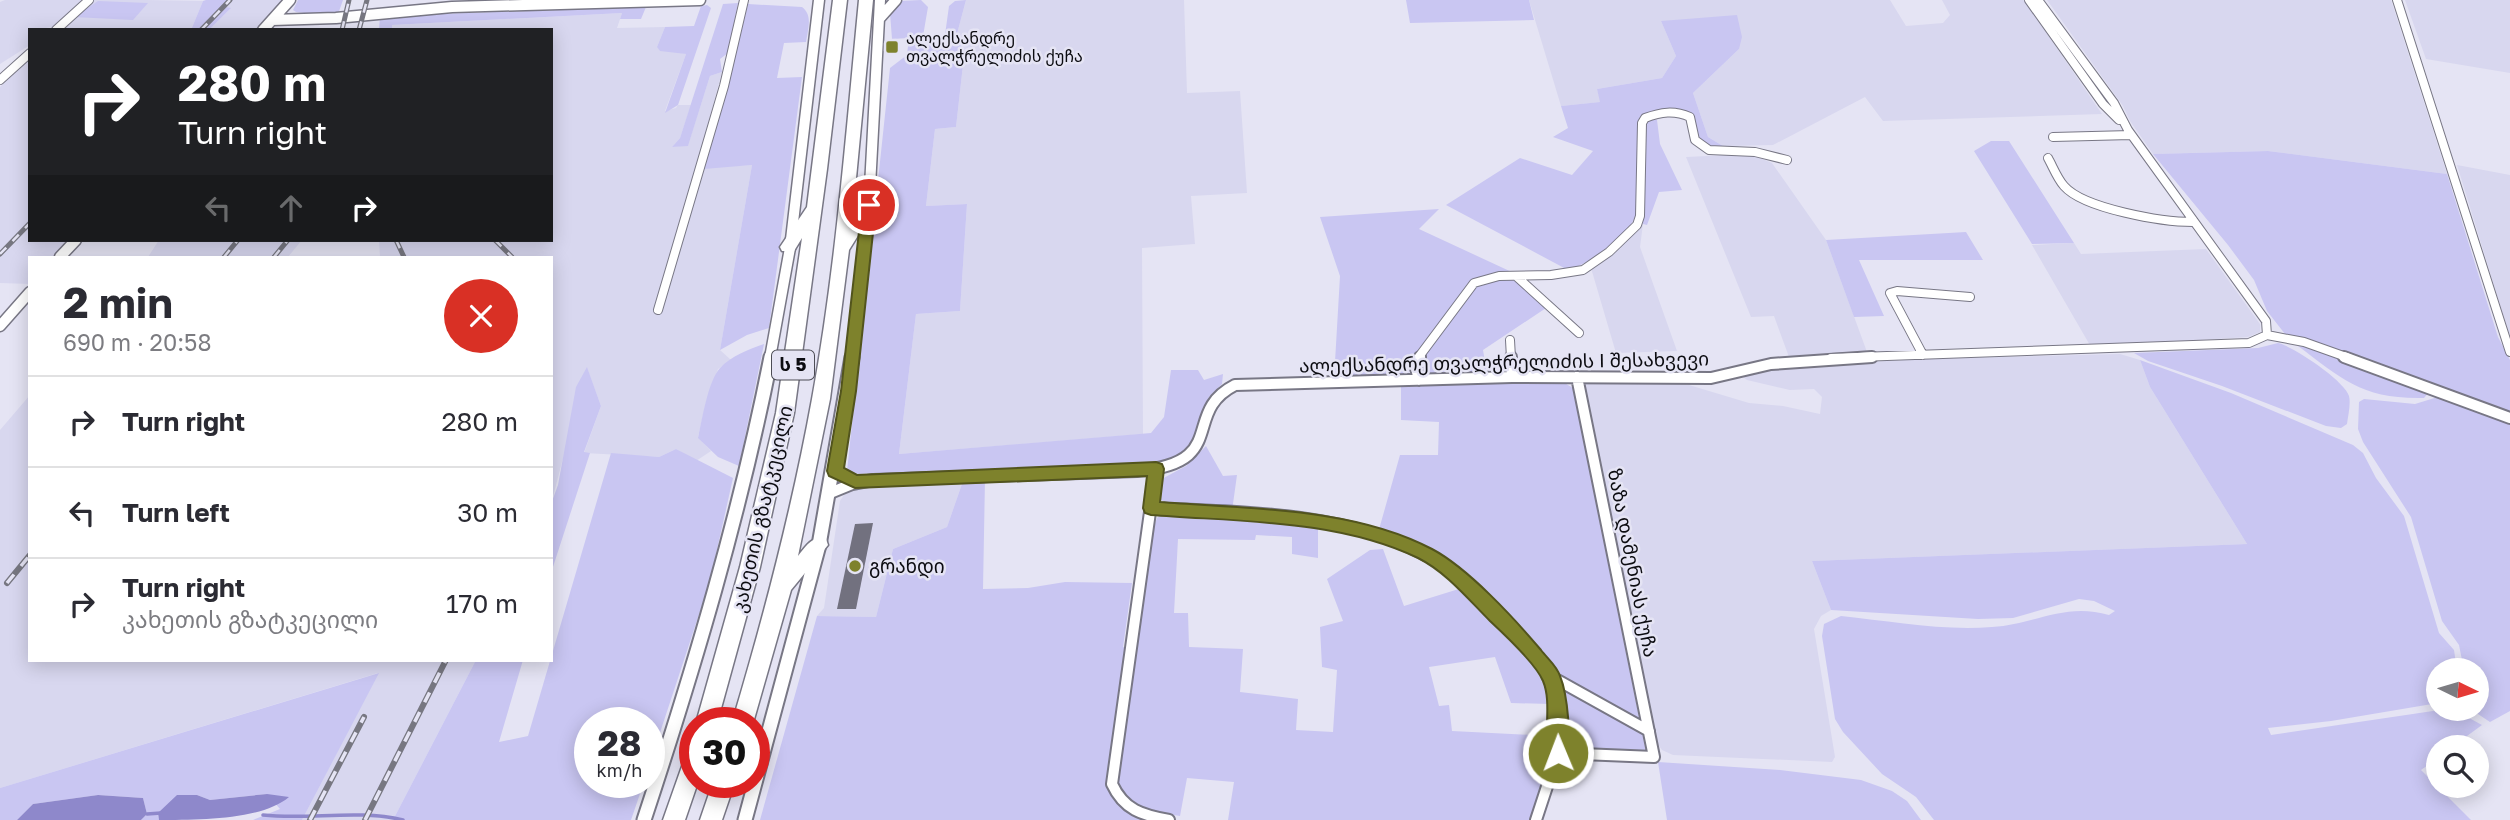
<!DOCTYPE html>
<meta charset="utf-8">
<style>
:root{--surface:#fff;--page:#f2f2f3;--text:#2b2b33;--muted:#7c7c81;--line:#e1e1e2}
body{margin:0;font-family:"Golos Text","Noto Sans Georgian",sans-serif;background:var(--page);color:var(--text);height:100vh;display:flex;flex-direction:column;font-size:26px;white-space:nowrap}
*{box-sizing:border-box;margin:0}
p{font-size:23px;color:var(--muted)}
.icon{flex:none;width:38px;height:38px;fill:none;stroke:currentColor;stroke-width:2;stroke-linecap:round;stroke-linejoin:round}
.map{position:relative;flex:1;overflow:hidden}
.drawer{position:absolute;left:28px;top:256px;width:525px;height:406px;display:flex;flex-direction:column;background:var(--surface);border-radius:0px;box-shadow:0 4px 18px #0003}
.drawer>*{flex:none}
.guide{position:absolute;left:28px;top:28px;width:525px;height:214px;border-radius:0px;box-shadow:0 4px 18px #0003;background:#202124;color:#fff;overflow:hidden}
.needle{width:46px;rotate:95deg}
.controls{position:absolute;left:2426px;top:658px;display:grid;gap:14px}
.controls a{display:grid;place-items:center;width:63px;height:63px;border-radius:50%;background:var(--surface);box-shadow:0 4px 18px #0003;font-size:35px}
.speed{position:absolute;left:574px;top:707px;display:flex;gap:14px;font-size:35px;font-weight:700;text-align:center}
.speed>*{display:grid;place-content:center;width:91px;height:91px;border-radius:50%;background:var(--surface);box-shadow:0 4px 18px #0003;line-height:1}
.speed small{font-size:18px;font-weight:400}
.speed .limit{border:10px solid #d22;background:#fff;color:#111}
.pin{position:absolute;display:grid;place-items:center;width:60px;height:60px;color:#fff;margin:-30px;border:4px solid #fff;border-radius:50%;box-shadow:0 2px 7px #0007}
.me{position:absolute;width:77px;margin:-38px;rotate:359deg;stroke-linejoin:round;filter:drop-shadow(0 0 5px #0008)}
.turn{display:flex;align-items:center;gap:24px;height:147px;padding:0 35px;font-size:32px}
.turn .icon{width:91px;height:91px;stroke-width:2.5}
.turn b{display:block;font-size:49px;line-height:60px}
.lanes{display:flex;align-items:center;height:66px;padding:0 35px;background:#0003;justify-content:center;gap:35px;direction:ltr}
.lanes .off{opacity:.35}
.round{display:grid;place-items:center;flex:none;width:74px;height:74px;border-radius:37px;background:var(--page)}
.head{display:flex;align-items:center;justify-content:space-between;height:119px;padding:0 35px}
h1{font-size:42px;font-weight:700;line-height:52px}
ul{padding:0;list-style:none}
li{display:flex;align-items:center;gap:21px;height:91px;padding:0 35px;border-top:2px solid var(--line)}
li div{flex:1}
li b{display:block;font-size:26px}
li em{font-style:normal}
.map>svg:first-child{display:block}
</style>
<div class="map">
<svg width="2510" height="820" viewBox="0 0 2510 820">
<rect width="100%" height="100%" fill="#e5e4f4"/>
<path fill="#d8d7ef" d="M5,0h79l-31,27 -23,3v15l-30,19v-62z
M94,0h51l58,1 -12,29h-131z
M233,0h52l-27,30h-49l21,-21 -4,-2z
M966,0h218l3,93 53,-2 7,102 -56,3 4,48 -53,4 1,186 -244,20 17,-140 44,-3 7,-107 -41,2 9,-77 21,-2 8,-71 -7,-22z
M1529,0h361l16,26 37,-3 7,-8 -8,-15h82l78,114 -219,7 -18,-24 -92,48 -50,1 -15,-9 -15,-44 46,-44 -78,-28 15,35 -14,22 -65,11 4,13 -40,4z
M2047,0h344l56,174 -179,-23 -115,3 -23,-33 -7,-15z
M2405,0h105v73l-84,-14z
M622,13l-5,15 48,-1 -8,20 29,7 -21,57 11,-3 2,-3h13l-11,33 -8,9 16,-2 22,-69 12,-4 -26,96 56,-3 -32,185 11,10 -13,9 -12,33 -8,35 13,14 -15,10 -20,-12 -17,8 -75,-4 17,-47 -14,-38 -36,136v-247h-171l-1,-17h172v-210h-159v-5z
M30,59v181h39l-16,17h-23v27l-30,-1v-196z
M1750,154l22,9 54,77 41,112 -78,5 -15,-41 -23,1 -65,-160z
M2457,165l53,10v160l-2,-4z
M1643,224l-3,23 37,104 -61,2 -25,-85 23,-14z
M159,240h143l-14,17h-140z
M2074,243l7,11 125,-5 54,75v8l-12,5 -157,10 -59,-102z
M2120,354l20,6 10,27 97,157 -435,17 19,49 -10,6 -7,13 21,128 -3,5 -159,-7 -11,-5 -5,-7 -73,-361h80l25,3 60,18 34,3 37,8 2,-17 -8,-8 -24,1 -43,-10 -5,-4 26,-9 157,-8z
M30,395v265h446l-83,160h-91l76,-147 -378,115v-358z
M963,481l-16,46 -54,22 -17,68 -59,-1 7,-8 16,-107 4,-6 19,-10z"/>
<path fill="#c9c6f2" d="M206,0h27l-7,7 5,1 -22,22h-18l12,-29z
M298,0h45l-6,17 -41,-5 -3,-2z
M921,0l7,7 -6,35h22l5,-36 6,-5 11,-1 -9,34 7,22 -8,71 -21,2 -9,77 41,-2 -7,107 -44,3 -17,140 252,-21 13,-16 7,-47h27l6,10 19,-6 -1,10 -13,13 -17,49 -21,16 -312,12 -12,-3 43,-403 17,-13 2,-17 -17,1 -2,-26 10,-12z
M1406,0h123l5,20 -124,3z
M98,1l50,2 -15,17 -59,-3z
M738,3l-10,50 -8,6 2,13 -12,4 -22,70 -16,1 8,-9 43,-134z
M748,4l54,3c11,8 6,22 4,35l-22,1 -7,35 25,-1 -33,251 -22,7 -27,15 32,-185 -48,4 26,-90z
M707,5l4,3 -33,97 -13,8 21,-59 -26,-3 -3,-4 8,-20 29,-1 7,-20z
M646,7l-5,12h-21l2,-6 -230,12v5h-13l1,-14z
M1737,15l5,22 -3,12 -46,44 15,44 15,9 1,4c-25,0 -31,-19 -40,-38l-42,6 -5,94c-7,24 -46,51 -69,58l-122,-65 74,-47 52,17 21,-24 -40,-14 15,-9 -7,-22 39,-4 -3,-13 65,-11 14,-22 -15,-35z
M1651,118l6,2 3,24 22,46 -23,2 -12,33 -4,-1 3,-100z
M1991,141h18l65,102 -42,1 -58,-93z
M2268,151l179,23 51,163 12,23v57l-225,-83 -18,-23 -13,-31 -26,-35 -75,-91z
M1439,209l-20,20 97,45 -17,-1 -21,5 -62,78 -9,20 -73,3 6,-103 -20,-59z
M1966,232l17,28h-124l25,56 -30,1 -28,-77z
M1514,278l32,30 -63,42 4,24h-60l-5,-6 -1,-7 57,-76 11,-5z
M2278,343c15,3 67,38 71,53 2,8 -1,20 -2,28l-6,4 -15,-2 -104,-40 -74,-25 -14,-8 124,-5z
M764,344l-25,122 -21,-9 -20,-19c4,-18 10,-57 22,-70 11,-12 29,-19 44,-24z
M2298,346l18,3 113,43 -5,6h-6c-57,0 -77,-20 -120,-52z
M2140,360l91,33 122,52 10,8 13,25 28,38 35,117 15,17 3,20h-19v33l-107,18 -63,7 3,7 162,-24 27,2 22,12 -30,22h-14v11l-17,12 50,50h-537l-18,-23 -34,-23 -39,-42 -8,-13 -13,-83 2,-12 17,-8c49,5 101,15 151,11 44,-3 73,-25 117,-12l6,-4 -21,-10 -15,-2 -66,19 -35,1 -147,-9 -19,-49 435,-17 -97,-157z
M587,367l14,39 -17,46 6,1 -39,120v-69l7,-19 18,-98z
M1561,381l12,7 73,364h-73l-8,-12 -12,-72 -11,-14 -104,-97 -15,-9 -45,-15 22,-78h38l1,-33 -38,-2v-36z
M2441,396l69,27v288l-20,11 -18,-12 4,-1v-39h-12l-5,-25 -17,-24 -31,-104 -48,-75 -5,-13 1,-27 5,-3 51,5z
M1206,446l17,30 14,-1 -5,36 -63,-7 -8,-4 -3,-19 28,-15z
M676,449l57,29 -23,103 -61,185v-43h-59v59h54l-13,38h-238l83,-160h47l-24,82 29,-6 83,-283 48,4z
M985,479l-2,110 45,-1 37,-6 67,1 -9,64 5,1 -17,145c10,18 27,24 47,27h-398l57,-204 59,1 17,-68 54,-22 16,-46z
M1161,514l125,7 32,5v32l-26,-4v-17l-36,-2 -1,5 -77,-1 -4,74h14l1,34 54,2 -3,43 58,7 -2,31 37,2 4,-62 -15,-3 -2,-40 23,-6 -16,-42 43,-29 13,-1 21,57 58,-18c39,37 77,61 88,116l-39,-1 -16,-46 -66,10 10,39 10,-1 3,26 102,5 -2,22 -19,62h-305l6,-38 -47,-4 -7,38 -37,-6 -22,-16 -5,-16 35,-243 6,-17z
M379,673l-77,147h-49l27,-11 -13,-15 -57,6 -13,-5 -39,18 1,7h-18l6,-6 -4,-16 -45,-3 -65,9 -16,16h-17v-32z
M1658,762l122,8 81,10 31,11 15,10 14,19h-254z"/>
<path fill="#8e88cb" d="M267,794l22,3c-27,23 -90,23 -130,23l-1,-7 19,-18h20l13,5z
M98,795l45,3 4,16 -6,6h-124l16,-16z"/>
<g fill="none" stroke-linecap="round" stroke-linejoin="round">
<path stroke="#8e88cb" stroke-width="3.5" d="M147,814l14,-1
M263,815c47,5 94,-6 140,5"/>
</g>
<path fill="#72717f" d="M873,523l-17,86h-19l18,-85z"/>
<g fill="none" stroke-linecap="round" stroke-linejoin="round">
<defs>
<path id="street-far1" d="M2029,0l74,104 16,16
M2397,0l113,352
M56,30l33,-30
M0,80l30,-27
M2053,137l78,-2
M2048,158c5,9 9,20 16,28 20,23 99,36 129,36
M1516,276l63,57
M658,310l66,-224 20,-86
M2267,335l37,7 45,16
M1510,340l1,18
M1923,355l-33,-62 7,-2 73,6
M1418,358l56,-75 25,-7 52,-1 32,-5 26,-18 28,-27 3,-9 2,-93 3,-5c16,-6 29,-8 45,-1l5,23 14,10 46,2 32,8
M1831,358l418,-15 18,-8 -1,-14 -138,-191 -14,-27 -76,-103"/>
<path id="street" d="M1511,357l1,20
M2344,357l166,61
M1419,380l-3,-12 4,-11
M1156,469l-44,315c12,26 30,31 57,36
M835,471l20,10
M830,493l22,-9 21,-4 264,-9c94,-8 43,-58 98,-86l277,-8 199,1 60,-14 101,-7
M1151,508c98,5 210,3 295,59 18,12 31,30 46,44 58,55 66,60 66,142
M1552,677l97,54
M1536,820l22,-67 96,4 -77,-380"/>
<path id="secondary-far1" d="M879,19l17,-19
M272,20l64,-2 116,-11 248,-7
M263,30l27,-30
M60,257l16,-17
M0,326l30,-34
M770,358l20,-110 29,-248
M852,358l17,-153 11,-205"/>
<path id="secondary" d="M644,820c50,-152 96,-306 127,-463
M745,820l74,-275 33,-188"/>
<path id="highway" d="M833,0h14l-20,169 -33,244 -34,154 -43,156h-21l44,-156 36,-154 26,-175 -8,13h-12l-2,-4 27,-40z
M859,0h14l-21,220 12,-19 5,-1 8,5 -28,45 -19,149 -32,157c8,-10 14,-21 28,-17l2,6 -37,45 -38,133h-21c32,-107 60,-214 80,-324 24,-131 34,-266 47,-399z
M695,749v33h3l-13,38h-22l24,-68z
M713,782h22l-13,38h-22z"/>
</defs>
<use href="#street-far1" stroke="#787785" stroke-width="10"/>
<use href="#street" stroke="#787785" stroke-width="14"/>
<use href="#secondary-far1" stroke="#787785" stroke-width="13"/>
<use href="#secondary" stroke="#787785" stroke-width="17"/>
<use href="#highway" stroke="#787785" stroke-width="3"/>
<use href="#street-far1" stroke="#fff" stroke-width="8"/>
<use href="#street" stroke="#fff" stroke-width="10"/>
<use href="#secondary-far1" stroke="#fff" stroke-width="10"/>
<use href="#secondary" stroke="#fff" stroke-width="13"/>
<use href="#highway" fill="#fff" fill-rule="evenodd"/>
<defs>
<path id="rail-far1" d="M201,30l29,-30
M342,30l7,-30
M359,30l8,-30
M396,240l8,17
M495,240l17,17
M0,254l30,-31
M224,257l14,-17
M274,257l14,-17"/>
<path id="rail" d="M7,583l23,-28
M310,820l54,-103
M365,820l81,-160"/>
</defs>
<use href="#rail-far1" stroke="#777781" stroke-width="5"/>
<use href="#rail" stroke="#777781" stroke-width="6"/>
<use href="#rail-far1" stroke="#e5e4f4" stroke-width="2.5" stroke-dasharray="9" stroke-linecap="butt"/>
<use href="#rail" stroke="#e5e4f4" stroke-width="3.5" stroke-dasharray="11" stroke-linecap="butt"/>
</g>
<path fill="#7e822c" stroke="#52541d" stroke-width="2" d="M869,200l7,5 -20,186 -12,77 13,7 299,-13 6,2 2,5 -4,33c87,7 193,5 272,47 36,19 82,69 109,101 6,8 16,16 19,26 7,17 13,67 5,84l-7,2 -6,-2c-11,-24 1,-55 -9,-79 -7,-17 -39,-47 -53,-60 -22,-22 -44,-49 -72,-63 -81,-39 -179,-36 -267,-43l-6,-2 -2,-5 4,-32 -292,12 -26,-12 -2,-5 14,-80 21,-186z"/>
<g fill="#7e822c" stroke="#e5e4f4" stroke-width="2.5">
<rect x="885" y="40" width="14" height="14" rx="3.5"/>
<circle cx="855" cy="566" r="7"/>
</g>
<g text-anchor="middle" stroke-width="5" stroke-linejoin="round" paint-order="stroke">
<g font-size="16" fill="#0c0c11" stroke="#e5e4f4" text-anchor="start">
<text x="906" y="44">ალექსანდრე<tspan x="906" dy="18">თვალჭრელიძის ქუჩა</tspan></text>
</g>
<rect fill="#e5e4f4" stroke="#4d4d55" stroke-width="2" x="772" y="350.5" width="42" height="29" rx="5"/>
<g font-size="18" font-weight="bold" fill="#0c0c11">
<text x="793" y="371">ს 5</text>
</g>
<g font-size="19" fill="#0c0c11" stroke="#e5e4f4">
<text transform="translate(1504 362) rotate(-1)" y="7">ალექსანდრე თვალჭრელიძის I შესახვევი</text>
<text transform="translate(762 509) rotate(-77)" y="7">კახეთის გზატკეცილი</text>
<text transform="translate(1633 563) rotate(79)" y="7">ზაზა დამენიას ქუჩა</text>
</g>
<g font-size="19" fill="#0c0c11" stroke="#e5e4f4" text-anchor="start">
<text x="869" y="573">გრანდი</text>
</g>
</g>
</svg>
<div class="controls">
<a><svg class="needle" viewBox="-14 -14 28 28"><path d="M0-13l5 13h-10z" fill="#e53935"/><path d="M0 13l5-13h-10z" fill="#7c7c81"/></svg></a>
<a><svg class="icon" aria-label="search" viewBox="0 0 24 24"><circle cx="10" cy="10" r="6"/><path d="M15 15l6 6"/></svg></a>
</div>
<div class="speed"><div>28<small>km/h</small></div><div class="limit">30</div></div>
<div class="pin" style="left:869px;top:205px;background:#d93025"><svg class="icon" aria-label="arrive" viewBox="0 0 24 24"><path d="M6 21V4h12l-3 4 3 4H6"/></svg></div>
<svg class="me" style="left:1558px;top:753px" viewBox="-20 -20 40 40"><circle r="17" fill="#7e822c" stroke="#fff" stroke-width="3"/><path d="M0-11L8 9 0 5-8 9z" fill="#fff"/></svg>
<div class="guide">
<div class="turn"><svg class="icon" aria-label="right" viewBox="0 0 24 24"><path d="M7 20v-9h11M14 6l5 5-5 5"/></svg><div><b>280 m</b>Turn right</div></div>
<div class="lanes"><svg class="icon off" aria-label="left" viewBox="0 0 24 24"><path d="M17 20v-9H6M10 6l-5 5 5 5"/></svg><svg class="icon off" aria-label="ahead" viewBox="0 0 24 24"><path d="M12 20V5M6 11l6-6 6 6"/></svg><svg class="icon" aria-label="right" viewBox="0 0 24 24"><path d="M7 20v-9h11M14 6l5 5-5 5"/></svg></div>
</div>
<section class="drawer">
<div class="head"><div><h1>2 min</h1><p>690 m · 20:58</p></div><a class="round" style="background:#d93025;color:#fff"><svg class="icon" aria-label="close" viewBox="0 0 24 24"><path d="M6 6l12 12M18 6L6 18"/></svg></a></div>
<ul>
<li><svg class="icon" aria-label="right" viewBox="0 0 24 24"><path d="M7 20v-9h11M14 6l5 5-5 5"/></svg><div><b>Turn right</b></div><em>280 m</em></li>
<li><svg class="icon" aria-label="left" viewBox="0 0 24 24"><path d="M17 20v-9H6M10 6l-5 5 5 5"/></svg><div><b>Turn left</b></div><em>30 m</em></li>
<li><svg class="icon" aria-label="right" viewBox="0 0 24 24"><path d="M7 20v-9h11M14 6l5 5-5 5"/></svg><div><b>Turn right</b><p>კახეთის გზატკეცილი</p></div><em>170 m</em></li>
</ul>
</section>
</div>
